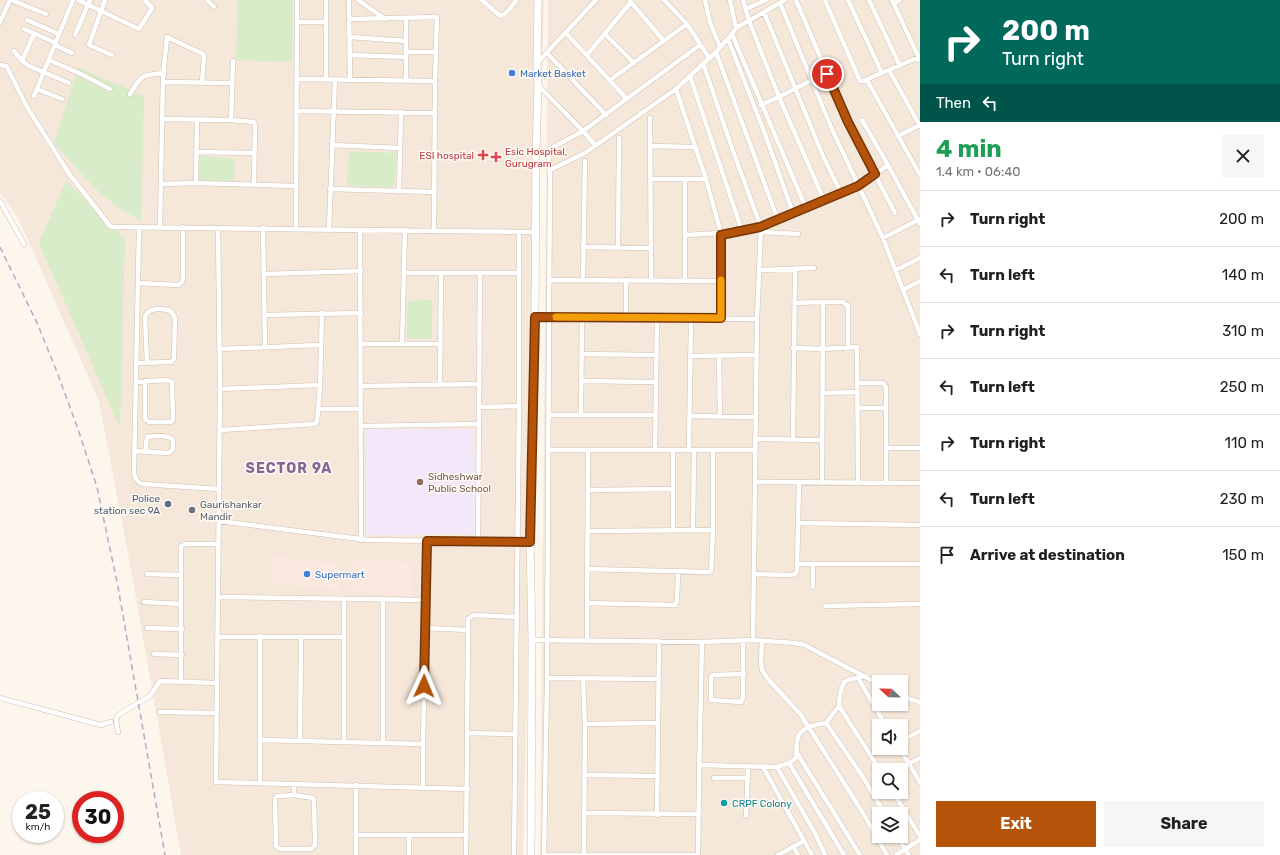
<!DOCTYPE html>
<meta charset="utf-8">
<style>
:root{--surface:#fff;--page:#f6f6f6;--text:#202124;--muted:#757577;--line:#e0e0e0;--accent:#b45309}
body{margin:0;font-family:Rubik,sans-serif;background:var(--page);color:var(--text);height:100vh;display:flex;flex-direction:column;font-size:15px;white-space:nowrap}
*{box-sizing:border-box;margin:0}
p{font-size:13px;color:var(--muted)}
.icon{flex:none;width:22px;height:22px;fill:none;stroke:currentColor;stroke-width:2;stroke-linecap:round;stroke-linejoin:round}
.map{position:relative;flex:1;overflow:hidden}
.details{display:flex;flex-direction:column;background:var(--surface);width:360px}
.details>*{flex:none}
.banner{background:#00695c;color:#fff;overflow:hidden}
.needle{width:26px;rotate:292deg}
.fabs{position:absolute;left:872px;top:675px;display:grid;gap:8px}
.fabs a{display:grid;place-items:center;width:36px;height:36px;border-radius:0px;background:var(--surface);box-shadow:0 1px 3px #0004;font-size:20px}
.speed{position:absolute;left:12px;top:791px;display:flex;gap:8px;font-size:20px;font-weight:700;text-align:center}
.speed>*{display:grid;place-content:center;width:52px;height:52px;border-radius:50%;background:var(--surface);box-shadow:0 1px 3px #0004;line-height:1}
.speed small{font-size:10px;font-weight:400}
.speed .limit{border:6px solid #d22;background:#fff;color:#111}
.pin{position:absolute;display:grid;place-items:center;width:34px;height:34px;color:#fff;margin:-17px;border:2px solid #fff;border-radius:50%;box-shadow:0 1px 4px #0007}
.me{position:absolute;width:44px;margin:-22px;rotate:1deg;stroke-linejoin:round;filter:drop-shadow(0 0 3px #0008)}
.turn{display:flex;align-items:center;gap:14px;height:84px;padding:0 16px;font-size:18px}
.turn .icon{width:52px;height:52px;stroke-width:2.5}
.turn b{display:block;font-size:28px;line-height:34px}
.then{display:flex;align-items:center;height:38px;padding:0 16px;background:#0003;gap:8px;font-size:15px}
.round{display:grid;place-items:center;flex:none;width:42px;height:42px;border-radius:0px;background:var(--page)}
.head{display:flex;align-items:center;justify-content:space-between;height:68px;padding:0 16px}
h1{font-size:24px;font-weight:700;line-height:30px;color:#1e9e55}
.cta{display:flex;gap:8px;margin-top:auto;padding:8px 16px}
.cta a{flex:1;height:46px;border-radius:0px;background:var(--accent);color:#fff;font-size:16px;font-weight:700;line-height:46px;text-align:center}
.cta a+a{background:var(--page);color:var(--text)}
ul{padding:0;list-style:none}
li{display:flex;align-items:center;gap:12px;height:56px;padding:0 16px;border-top:1px solid var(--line)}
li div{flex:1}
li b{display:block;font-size:15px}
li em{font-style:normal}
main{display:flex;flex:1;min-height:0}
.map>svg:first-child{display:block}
</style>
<main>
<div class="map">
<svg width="920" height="855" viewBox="0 0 920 855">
<rect width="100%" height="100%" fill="#fdf6ec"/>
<path fill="#f5e8da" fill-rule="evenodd" d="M0,0h544l-21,855h-342l-49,-280 -33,-174 -80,-181 -19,-27z
M548,0h372v855h-380zM879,682h22v22h-22zM879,726h22v22h-22zM879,770h22v22h-22zM879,814h22v22h-22z"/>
<path fill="#fde8e0" d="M272,556l68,8 1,26 -68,-6z
M352,558l58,5 2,34 -62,-7z"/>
<path fill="#f3e8fa" d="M365,429h109l2,105 -110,1z"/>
<path fill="#d8ecc9" d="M238,0h55l-1,62 -56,-2z
M78,67l66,29 -3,124c-36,-16 -61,-48 -87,-77z
M349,151l48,2 -3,34 -47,-1z
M198,155l37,4 -1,23h-36z
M66,181l59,58 -5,189 -81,-185z
M432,300v39h-25v-38z"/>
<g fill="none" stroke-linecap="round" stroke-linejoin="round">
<defs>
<path id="street" d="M11,0l35,14
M78,0l61,29 13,-21 -7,-8
M105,0l-16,45 23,10
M207,0l7,7
M326,0v79
M349,0l1,79
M358,0l27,19
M482,0l18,16c7,-2 12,-10 16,-16
M664,0l23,24 22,34
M705,0l5,22 10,25
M730,0l6,28
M743,0l6,21 30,76 45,103
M785,0l-49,28 -4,6 74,174
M796,0l52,122 47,91
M825,0l35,81h3l56,-24
M848,0l34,73
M869,0l31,66
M892,0l28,60
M630,1l34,40
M780,3l51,124 52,111 37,96
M894,4l6,-4
M746,9l20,-9
M764,12l59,144 18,37
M349,19l88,-2 -2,64 -1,150
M27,20l32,14
M0,22l10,-22
M297,22h29
M24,29l32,14
M566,33l60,65
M605,34l29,29
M75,35l15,-35
M350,37l56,4
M728,39l37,95 28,79
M55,45l17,8
M14,51l8,10 7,5 40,17
M406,52h30
M716,52l62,168
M547,53l59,62
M350,55l56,2
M587,55l44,-53
M49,60l30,13 31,16
M22,61l12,-27
M537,63l59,-63
M703,63l30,88 28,76 -4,92 -4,321
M0,65l6,1 2,3 19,38 43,68 40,51 3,1 422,5
M889,70l31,56
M690,76l52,155
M297,79l138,2
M406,80v-62
M610,80l77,-56
M867,80l53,95
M163,82l69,1
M538,85l45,46 12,14
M37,89l25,10
M676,89l30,90 15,54v85
M130,94c12,-19 11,-19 34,-21
M34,96l39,-96
M761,105l18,-8 33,-17
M297,111l138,2
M650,118l1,163
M162,119l69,1 23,2 1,3 -1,60
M231,120l2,-59
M862,120l26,45 32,59
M898,136l22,-11
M332,145l68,3
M651,146l44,1
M197,152l57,1
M536,153l12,-3 35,-19 117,-86
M550,170l35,-17 91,-64 40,-37 16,-18
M651,179h55
M196,183l1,-63
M161,184l35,-1 100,3
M330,189l105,3
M399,192l2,-80
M0,201l24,43
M160,227l3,-151 4,-39 36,17 1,2 -2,27
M139,228l-5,245c1,6 3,9 8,11l77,5
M218,228l2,161 -4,393 252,7
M263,228l2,118
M296,229l1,-229
M329,229l6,-150
M360,230l1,310
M761,232l37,2
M686,235l35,-2
M721,235l40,-8 97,-41 30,-21
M883,238l37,-19
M583,247l68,1
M618,247l1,-109
M759,270l55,-2
M896,270l24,-12
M404,273h115
M265,274l96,-3
M549,280l172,1
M583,280l2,-119
M626,280v37
M685,281v-102
M138,283l40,2 4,-3 1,-4v-51
M903,290l17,-9
M823,302h20l5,4v42
M795,303l28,-1 -1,181
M265,315l96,-2
M535,317l222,2
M361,344h79
M402,344l3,-114
M793,348l29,1 35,-2 1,136
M220,349l100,-4
M582,354l74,1
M690,356l66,-1
M719,356l1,61
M136,363l35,-1 3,-3 1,-41 -4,-7c-9,-3 -23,-4 -26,6l2,46
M581,381l75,1
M136,382l31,-2 5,2 1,34v4l-2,2h-22l-3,-2 -1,-3v-36
M857,383h26l3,4v96
M440,385l1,-112
M361,386l119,-2
M220,389l100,-4
M822,393l35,-1
M479,407l40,-1
M858,408h28
M319,409h42
M549,415h107
M581,415l1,-98
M689,416l66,1
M361,426l118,-2
M220,430l94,-6 3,-2 3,-37 2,-72
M755,439l67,1
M793,439l2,-170
M886,448h34
M548,450h207
M655,450l2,-132
M673,450v80
M689,450l2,-132
M134,451l35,2 4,-4v-9c-5,-6 -19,-4 -26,-3l-2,15
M755,482l165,1
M588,490l85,-1
M219,521l149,19 162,2
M798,523l122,2
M693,530l1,-80
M588,531l125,-1
M478,542l2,-269
M797,564h123
M587,569l122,3 2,-1 2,-41v-80
M147,574l34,1
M754,574l36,1 5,-1 2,-3 2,-89
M813,587v-23
M218,597l208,3
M144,602l37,2
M587,603l88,2 2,-4 1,-29
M825,606l95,-2
M147,628l35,1
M426,628l42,2 -2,225
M468,630v-11l6,-4 42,2
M260,636v147
M218,637h126
M532,640l170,2 51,-2 42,3 10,2 7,4 67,35
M587,640l1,-190
M743,641v57l-2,4 -30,-2v-23l2,-2 31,-1
M762,642l-1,20 1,8 6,9 33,36 62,98 24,42
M154,654l28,1
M547,678l111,1
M858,678l28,48
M583,679l2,45 -1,130
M181,682v-136l5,-2h33
M901,696l19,6
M0,698l101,27 10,-3
M839,706l41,64
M160,712l57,1
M826,723l35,51 24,40
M585,724l73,-1
M118,732l-2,-12 2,-5 32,-19 10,-15 57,2
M468,733l47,1
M260,740l163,4
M300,741l1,-104
M901,741l19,-10
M344,742v-143
M383,743v-143
M899,748l21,34
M797,753l63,102
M789,763l55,92
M908,764l12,-6
M699,765l78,2 12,-4 7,-5c1,-6 0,-10 1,-16 1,-15 17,-17 29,-19l13,-17 1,-12 4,-12 4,-2 16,-4
M763,767l49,88
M777,767l39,68 9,20
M585,775l73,1
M714,778h34
M294,784v11l-17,1 -2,2 1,48 4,3h31l4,-4 -1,-43 -1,-4 -19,-3
M423,788v-44l4,-203
M893,792l27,44
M584,813l114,1
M657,815l2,-174
M746,816l2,-49
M356,835h111
M409,835v20
M897,836l12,19
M793,846l5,9
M356,855v-70
M514,855l5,-449v-174
M544,855l3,-177 2,-356 1,-147 -2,-25
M544,855h154
M698,855l1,-77 3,-136
M778,855l26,-14
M896,855l24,-15"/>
<path id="secondary" d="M531,855l1,-215 -2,-102 5,-221 1,-164 2,-68 -1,-22 1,-63"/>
</defs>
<use href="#street" stroke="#d1beb0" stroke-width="5.5"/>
<use href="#secondary" stroke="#d6c0b0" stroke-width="8"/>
<use href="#street" stroke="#fff" stroke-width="4.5"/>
<use href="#secondary" stroke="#fff" stroke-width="7"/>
<path stroke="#b9a8c9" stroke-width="1.5" stroke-dasharray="6 4" stroke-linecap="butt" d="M0,247l38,78 19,47 21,57 19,58 21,100 47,268"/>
</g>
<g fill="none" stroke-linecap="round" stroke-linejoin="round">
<defs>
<path id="route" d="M424,686l3,-145 103,1 5,-225 186,1v-83l39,-8 98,-41 17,-12 -27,-52 -21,-48"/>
</defs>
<use href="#route" stroke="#753606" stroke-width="10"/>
<use href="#route" stroke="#b45309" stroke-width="7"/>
<path stroke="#f59e0b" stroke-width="7" d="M556,317l165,1v-38"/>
</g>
<g fill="#3f7fe0" stroke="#fffaf3" stroke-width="1.5">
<circle cx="512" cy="73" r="4"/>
<circle cx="307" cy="574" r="4"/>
</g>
<g fill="#e0444e" stroke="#fffaf3" stroke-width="1.5">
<path d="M481 149h4v4h4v4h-4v4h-4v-4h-4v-4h4z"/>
<path d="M494 151h4v4h4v4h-4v4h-4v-4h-4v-4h4z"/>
</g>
<circle fill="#8d6e63" stroke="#fffaf3" stroke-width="1.5" cx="420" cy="482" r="4"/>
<circle fill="#5c6f8a" stroke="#fffaf3" stroke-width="1.5" cx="168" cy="504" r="4"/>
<circle fill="#6b7280" stroke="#fffaf3" stroke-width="1.5" cx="192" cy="510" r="4"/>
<circle fill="#0f9aa8" stroke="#fffaf3" stroke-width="1.5" cx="724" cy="803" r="4"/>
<g text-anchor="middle" stroke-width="3" stroke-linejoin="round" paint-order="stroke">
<g font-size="10" fill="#366cbe" stroke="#fffaf3" text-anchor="start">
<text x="520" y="77">Market Basket</text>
<text x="315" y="578">Supermart</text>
</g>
<g font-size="10" fill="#be3a42" stroke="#fffaf3" text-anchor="start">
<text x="505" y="155">Esic Hospital,<tspan x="505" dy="12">Gurugram</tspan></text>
<text x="474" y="159" text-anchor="end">ESI hospital</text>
</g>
<g font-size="10" fill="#785e54" stroke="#fffaf3" text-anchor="start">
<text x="428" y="480">Sidheshwar<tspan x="428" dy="12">Public School</tspan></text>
</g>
<g font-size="10" fill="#4e5e75" stroke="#fffaf3" text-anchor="end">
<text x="160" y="502">Police<tspan x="160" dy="12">station sec 9A</tspan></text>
</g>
<g font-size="10" fill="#5b616d" stroke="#fffaf3" text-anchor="start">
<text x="200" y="508">Gaurishankar<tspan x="200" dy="12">Mandir</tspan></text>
</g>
<g font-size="10" fill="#0d838f" stroke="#fffaf3" text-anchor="start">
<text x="732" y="807">CRPF Colony</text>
</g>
<g font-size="14" font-weight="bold" letter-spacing="1" fill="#846695" stroke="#fffaf3">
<text x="289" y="473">SECTOR 9A</text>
</g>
</g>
</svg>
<div class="fabs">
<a><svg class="needle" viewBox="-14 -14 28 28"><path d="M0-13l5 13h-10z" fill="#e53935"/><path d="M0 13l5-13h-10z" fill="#757577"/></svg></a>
<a><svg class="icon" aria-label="sound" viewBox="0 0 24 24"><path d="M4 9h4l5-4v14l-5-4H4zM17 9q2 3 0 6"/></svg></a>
<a><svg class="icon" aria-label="search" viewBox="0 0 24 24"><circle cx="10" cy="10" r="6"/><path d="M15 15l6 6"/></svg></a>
<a><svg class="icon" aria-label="layers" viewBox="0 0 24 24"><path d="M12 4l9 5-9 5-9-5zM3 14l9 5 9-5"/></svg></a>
</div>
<div class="speed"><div>25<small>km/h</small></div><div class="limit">30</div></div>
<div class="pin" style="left:827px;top:74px;background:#d93025"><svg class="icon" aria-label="arrive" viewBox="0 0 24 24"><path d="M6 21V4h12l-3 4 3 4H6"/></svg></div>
<svg class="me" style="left:424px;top:686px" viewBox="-20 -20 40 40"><path d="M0-17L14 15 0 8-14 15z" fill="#b45309" stroke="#fff" stroke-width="4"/></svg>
</div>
<section class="details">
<div class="banner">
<div class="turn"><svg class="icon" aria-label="right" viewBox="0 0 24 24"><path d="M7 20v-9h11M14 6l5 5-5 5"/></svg><div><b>200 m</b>Turn right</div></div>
<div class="then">Then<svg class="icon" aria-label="left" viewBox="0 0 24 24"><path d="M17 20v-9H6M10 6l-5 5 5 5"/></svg></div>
</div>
<div class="head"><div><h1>4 min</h1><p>1.4 km · 06:40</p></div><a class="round"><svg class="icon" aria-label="close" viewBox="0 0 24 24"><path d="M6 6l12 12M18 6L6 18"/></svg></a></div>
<ul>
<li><svg class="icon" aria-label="right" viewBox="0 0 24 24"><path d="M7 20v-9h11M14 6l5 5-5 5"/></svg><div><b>Turn right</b></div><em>200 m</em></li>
<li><svg class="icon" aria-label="left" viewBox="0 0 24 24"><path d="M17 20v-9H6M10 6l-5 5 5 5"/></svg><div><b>Turn left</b></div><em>140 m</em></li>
<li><svg class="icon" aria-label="right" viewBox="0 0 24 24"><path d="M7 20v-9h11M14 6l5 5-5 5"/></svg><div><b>Turn right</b></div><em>310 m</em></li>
<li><svg class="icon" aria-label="left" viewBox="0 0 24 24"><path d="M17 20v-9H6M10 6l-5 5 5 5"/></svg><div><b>Turn left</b></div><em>250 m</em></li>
<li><svg class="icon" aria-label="right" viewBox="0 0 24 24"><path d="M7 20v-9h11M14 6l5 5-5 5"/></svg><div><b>Turn right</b></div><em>110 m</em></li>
<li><svg class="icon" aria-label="left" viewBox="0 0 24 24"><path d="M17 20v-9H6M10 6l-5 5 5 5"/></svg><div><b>Turn left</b></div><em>230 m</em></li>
<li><svg class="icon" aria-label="arrive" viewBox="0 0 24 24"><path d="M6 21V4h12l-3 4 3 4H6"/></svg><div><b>Arrive at destination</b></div><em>150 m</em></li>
</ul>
<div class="cta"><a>Exit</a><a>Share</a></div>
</section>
</main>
